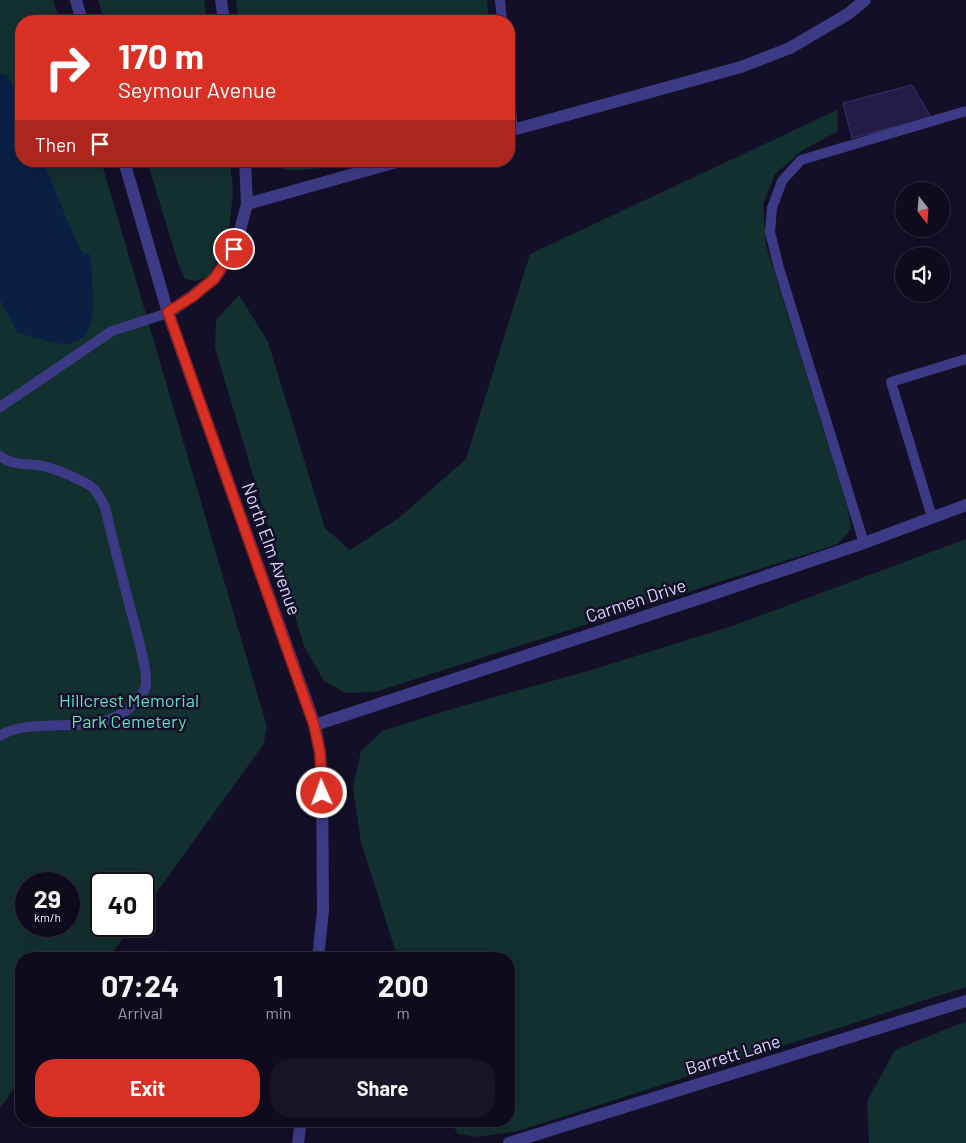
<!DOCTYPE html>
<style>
:root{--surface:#0e0b1c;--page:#171425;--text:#f1f3f6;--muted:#9b9ba3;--line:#2e2b3b;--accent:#d93025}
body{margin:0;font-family:Barlow,sans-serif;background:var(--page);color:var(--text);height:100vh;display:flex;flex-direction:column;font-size:19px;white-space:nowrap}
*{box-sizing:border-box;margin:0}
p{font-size:16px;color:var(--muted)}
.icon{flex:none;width:28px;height:28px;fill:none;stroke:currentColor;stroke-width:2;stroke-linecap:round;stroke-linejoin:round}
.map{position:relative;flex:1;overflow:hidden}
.sheet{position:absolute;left:15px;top:952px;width:500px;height:175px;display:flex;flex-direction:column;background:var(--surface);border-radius:20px;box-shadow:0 5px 20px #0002,0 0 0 1px var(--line)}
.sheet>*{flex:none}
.banner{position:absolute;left:15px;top:15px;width:500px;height:152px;border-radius:20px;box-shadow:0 5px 20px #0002,0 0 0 1px var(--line);background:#d93025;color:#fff;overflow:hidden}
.needle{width:32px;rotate:163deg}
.fabs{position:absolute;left:895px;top:182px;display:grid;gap:10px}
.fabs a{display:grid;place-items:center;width:55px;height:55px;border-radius:50%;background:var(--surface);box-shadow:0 5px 20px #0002,0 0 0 1px var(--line);font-size:25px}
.speed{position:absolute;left:15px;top:872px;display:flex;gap:10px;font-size:25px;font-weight:700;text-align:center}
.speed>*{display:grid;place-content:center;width:65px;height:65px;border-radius:50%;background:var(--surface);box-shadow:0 5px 20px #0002,0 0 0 1px var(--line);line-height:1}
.speed small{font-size:12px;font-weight:400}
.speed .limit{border:2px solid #111;border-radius:8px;background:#fff;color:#111}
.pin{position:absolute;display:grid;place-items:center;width:42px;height:42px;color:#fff;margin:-21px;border:2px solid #fff;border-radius:50%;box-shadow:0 1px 5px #0007}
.me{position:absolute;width:55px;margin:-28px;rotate:358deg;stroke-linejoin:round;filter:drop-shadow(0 0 4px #0008)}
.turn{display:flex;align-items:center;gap:18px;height:105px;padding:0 20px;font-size:22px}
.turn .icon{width:65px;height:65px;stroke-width:2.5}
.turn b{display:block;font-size:35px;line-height:42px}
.then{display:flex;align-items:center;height:48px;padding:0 20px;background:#0003;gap:10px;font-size:19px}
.eta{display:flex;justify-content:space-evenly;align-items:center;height:85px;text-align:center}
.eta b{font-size:30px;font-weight:700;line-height:35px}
.button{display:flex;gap:10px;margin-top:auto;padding:10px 20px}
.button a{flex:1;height:58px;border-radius:20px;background:var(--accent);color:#fff;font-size:20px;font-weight:700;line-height:58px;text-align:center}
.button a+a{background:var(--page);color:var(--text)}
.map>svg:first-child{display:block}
</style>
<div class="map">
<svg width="966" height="1143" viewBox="0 0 966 1143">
<rect width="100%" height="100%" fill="#130f26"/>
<path fill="#12302f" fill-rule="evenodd" d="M0,0h53l7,21h-39v140h80l166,566 -4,18 -119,165v-26h-43v42h31l-24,33h-87v120l-21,29zM26,884h43v42h-43z
M98,0h106l3,21h-103z
M236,0h251l2,21h-251z
M837,110l1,21 -35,19 -28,24 -12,30 3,41 82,264 3,20 -13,15 -463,148 -29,1 -22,-12 -20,-35 -89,-298 1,-28 23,-25 29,47 57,186 25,22 50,-33 66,-58 64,-205z
M147,161h83l3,30 -4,39 -11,29 -9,17 -14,5 -10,-2 -6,-13z
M271,161h81c-13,5 -59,13 -71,7 -4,-2 -7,-5 -10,-7z
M966,539v448l-448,144 -40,6 -20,-3 -8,-13h59v-162h-111l-37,-117 -8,-54 8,-37 21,-20 66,-21 140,-39 147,-46z
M966,1022v121h-97l-2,-42 28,-51 59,-24z"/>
<path fill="#0a1f44" d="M0,73l6,2 15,23v63h22l32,78 8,14 8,2 2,49 -1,17 -7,16 -15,7 -15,-1 -37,-10 -18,-33z"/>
<path fill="#241b47" stroke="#3b2d73" d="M912,85l19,32 -79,21 -9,-35z"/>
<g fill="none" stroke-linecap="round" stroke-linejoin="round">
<path stroke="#3d3a85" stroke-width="10" d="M500,0l2,21
M509,91l4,39
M0,407l112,-76 56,-18
M0,456c11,10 28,7 42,10 10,1 48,17 53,24 4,5 7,12 10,17 8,35 17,69 26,104 4,15 19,65 14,78 -1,2 -3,4 -4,6 -13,20 -33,27 -55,29 -24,3 -66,-2 -86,12
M932,517l-41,-135 75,-23
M864,543l-85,-275 -9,-36 2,-24 10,-27 19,-21 165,-49"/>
<path stroke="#3d3a85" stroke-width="12" d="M221,0l3,21
M509,131l232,-64 49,-19 58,-34 17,-14
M247,204l153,-43
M168,313l23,-16 23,-18 21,-30 12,-45 -2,-43
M315,725l398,-131 151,-51 102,-38
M509,1143l457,-142"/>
<path stroke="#3d3a85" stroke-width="12" d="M76,0l6,21
M124,161l44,152 147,412 5,28 2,21 1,136 -5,49
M298,1143l3,-22"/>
</g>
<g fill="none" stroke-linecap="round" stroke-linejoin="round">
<defs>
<path id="route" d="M234,249l-20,30 -22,18 -24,15 146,413 6,28 2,40"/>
</defs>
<use href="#route" stroke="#8d1f18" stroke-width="12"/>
<use href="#route" stroke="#d93025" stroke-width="9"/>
</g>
<g text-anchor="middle" stroke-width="5" stroke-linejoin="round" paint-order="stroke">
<g font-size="18" fill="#d9d4ff" stroke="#130f26">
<text transform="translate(271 549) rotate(70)" y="6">North Elm Avenue</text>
<text transform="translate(636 601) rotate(-18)" y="6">Carmen Drive</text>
<text transform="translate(733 1055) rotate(-17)" y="6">Barrett Lane</text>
</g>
<g font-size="18" fill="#5fe0c0" stroke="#130f26">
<text x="129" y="707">Hillcrest Memorial<tspan x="129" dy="21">Park Cemetery</tspan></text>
</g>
</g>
</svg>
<div class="fabs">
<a><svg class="needle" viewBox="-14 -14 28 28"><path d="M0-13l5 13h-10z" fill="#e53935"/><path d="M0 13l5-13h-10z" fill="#9b9ba3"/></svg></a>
<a><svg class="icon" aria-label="sound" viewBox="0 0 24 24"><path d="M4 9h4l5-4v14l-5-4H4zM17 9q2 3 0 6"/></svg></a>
</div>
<div class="speed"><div>29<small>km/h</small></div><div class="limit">40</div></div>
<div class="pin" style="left:234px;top:249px;background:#d93025"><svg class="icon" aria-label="arrive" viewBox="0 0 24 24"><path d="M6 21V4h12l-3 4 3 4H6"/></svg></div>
<svg class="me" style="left:322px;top:793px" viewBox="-20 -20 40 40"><circle r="17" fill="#d93025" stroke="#fff" stroke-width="3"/><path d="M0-11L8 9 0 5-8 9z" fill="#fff"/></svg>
<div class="banner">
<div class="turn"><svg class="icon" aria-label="right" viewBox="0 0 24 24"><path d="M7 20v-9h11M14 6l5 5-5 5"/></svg><div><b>170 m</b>Seymour Avenue</div></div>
<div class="then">Then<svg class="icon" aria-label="arrive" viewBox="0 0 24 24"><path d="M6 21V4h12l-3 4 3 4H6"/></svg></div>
</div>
<section class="sheet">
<div class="eta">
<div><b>07:24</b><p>Arrival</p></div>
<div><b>1</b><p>min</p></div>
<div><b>200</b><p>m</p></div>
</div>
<div class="button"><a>Exit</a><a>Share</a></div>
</section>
</div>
